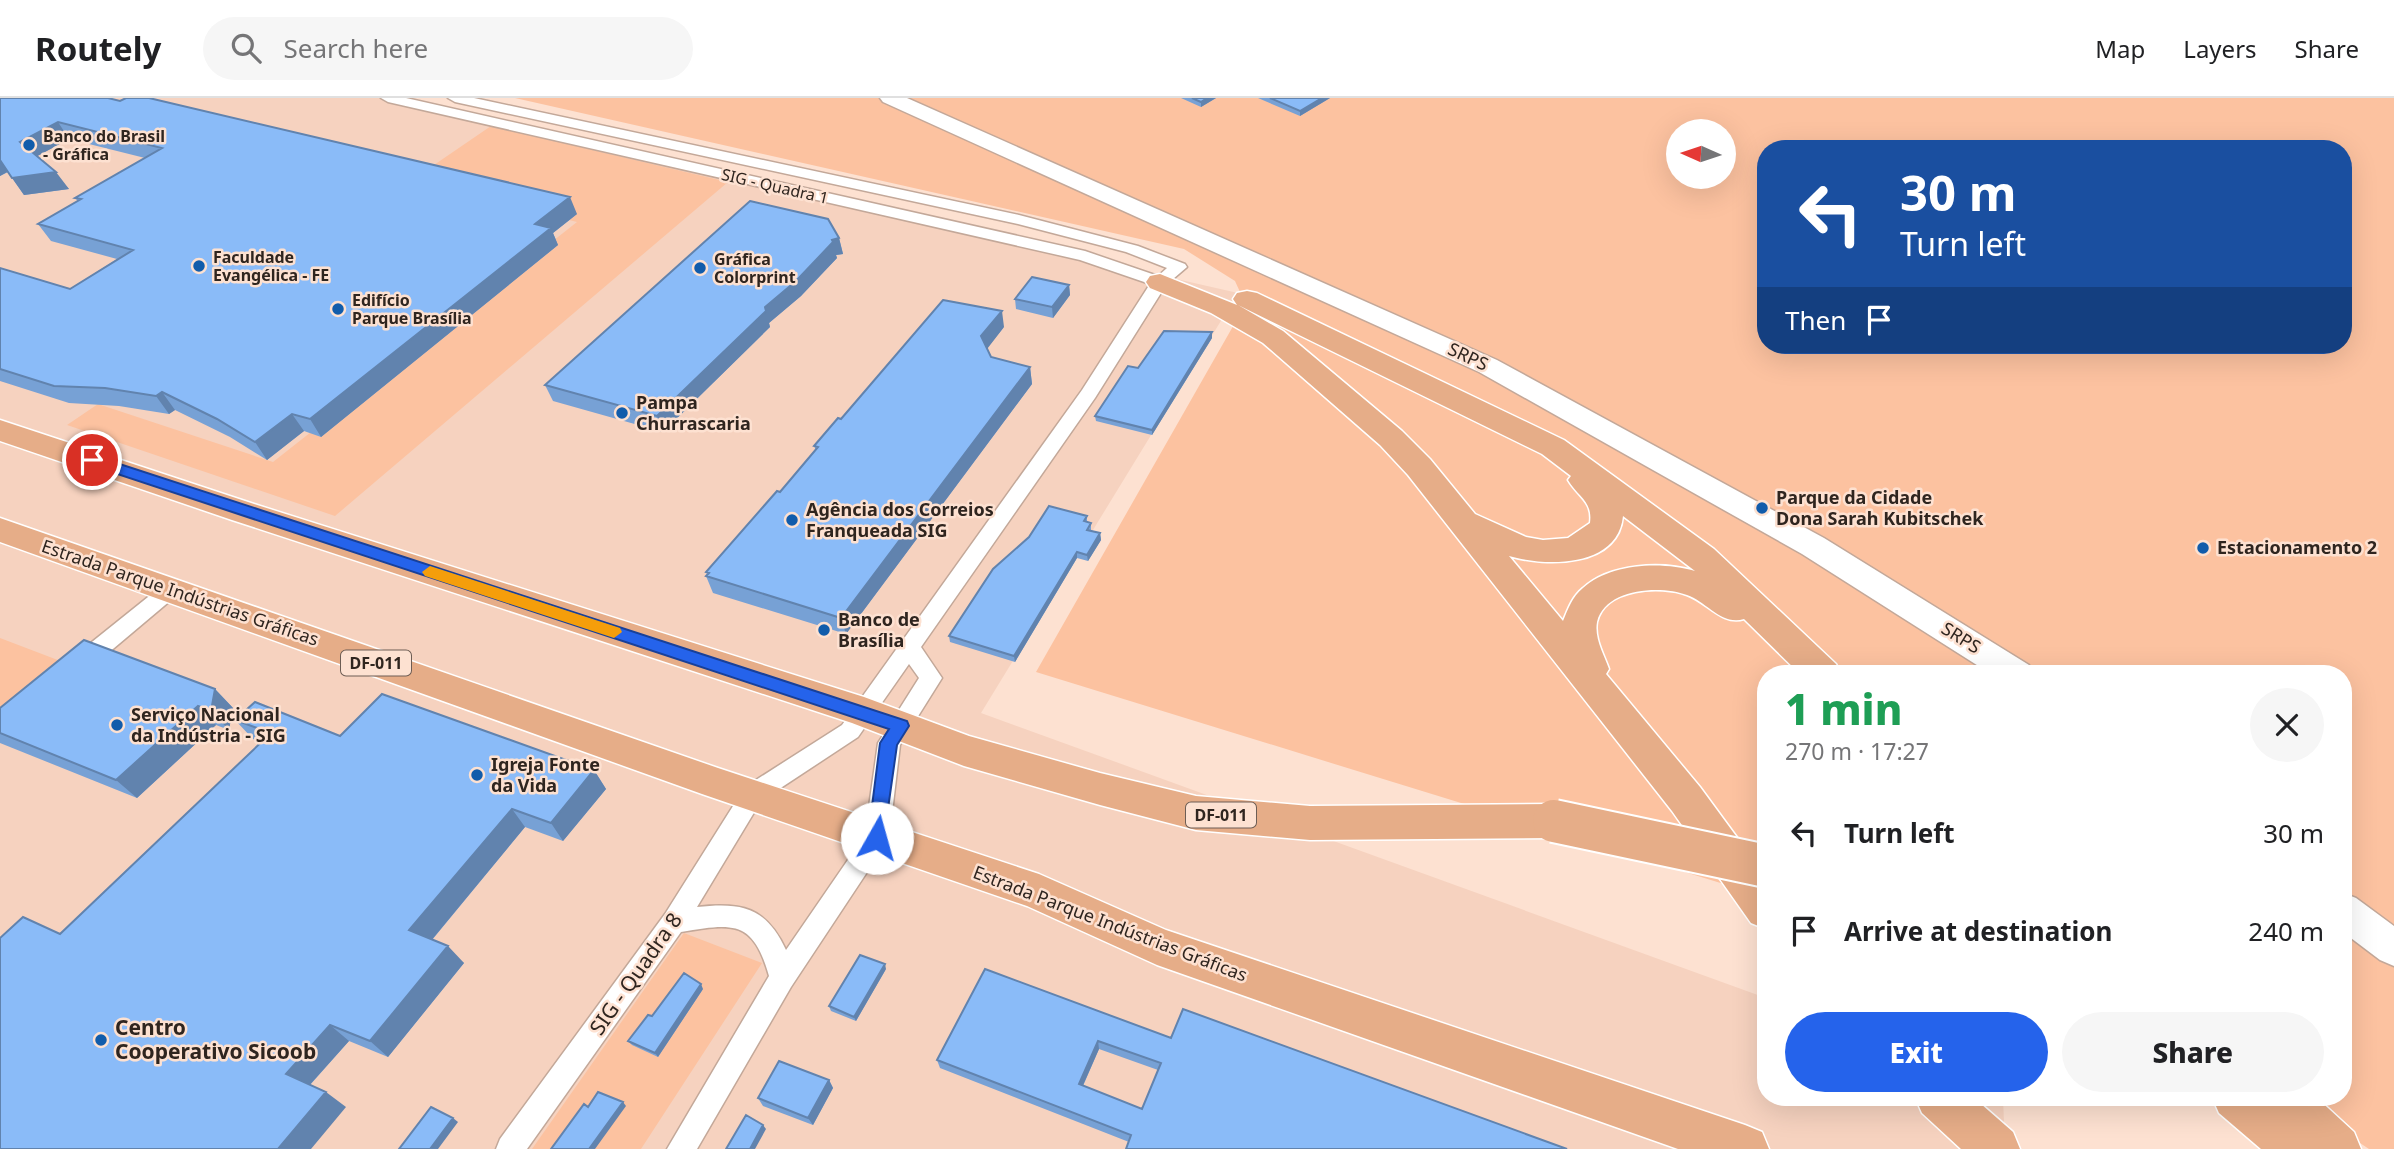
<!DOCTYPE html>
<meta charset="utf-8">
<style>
:root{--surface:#fff;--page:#f6f6f6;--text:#202124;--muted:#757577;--line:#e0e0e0;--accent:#2563eb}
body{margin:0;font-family:"Noto Sans",sans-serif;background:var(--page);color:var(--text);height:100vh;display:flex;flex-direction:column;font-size:26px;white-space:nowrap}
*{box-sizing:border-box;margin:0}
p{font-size:23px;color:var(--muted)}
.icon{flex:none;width:38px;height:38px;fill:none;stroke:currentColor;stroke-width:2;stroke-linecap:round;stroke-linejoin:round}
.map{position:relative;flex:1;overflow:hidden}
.side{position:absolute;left:1757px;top:567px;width:595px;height:441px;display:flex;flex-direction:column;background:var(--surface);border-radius:28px;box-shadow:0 7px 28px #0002}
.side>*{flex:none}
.hud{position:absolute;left:1757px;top:42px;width:595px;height:214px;border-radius:28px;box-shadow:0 7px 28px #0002;background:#1a4fa0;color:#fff;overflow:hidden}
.needle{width:46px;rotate:273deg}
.controls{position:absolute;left:1666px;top:21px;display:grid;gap:14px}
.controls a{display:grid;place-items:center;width:70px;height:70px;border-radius:50%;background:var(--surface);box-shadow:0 7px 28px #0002;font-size:35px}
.pin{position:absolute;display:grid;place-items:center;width:60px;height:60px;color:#fff;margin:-30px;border:4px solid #fff;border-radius:50%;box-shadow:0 2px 7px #0007}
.me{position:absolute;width:77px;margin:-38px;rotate:7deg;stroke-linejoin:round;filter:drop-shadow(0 0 5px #0008)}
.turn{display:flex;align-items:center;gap:24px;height:147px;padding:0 28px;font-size:32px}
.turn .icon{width:91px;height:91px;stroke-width:2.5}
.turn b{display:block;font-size:49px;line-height:60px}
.then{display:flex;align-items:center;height:66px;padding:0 28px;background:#0003;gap:14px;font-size:26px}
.round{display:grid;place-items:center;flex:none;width:74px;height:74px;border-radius:37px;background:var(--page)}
.overview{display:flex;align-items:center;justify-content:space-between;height:119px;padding:0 28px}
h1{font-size:42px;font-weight:800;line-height:52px;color:#1e9e55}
.primary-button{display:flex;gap:14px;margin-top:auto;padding:14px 28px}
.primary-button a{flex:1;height:80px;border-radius:42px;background:var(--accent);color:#fff;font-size:28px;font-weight:800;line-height:80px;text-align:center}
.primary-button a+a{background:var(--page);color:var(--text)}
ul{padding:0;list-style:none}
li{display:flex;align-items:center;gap:21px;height:98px;padding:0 28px}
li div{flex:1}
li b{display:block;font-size:26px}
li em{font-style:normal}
header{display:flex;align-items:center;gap:42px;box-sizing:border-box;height:98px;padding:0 35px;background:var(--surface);border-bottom:2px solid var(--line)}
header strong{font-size:33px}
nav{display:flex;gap:38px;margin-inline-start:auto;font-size:24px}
.search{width:490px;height:63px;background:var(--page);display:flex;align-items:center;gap:18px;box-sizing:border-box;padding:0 24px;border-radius:38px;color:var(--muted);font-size:26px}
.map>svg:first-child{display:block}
</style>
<header>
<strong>Routely</strong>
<div class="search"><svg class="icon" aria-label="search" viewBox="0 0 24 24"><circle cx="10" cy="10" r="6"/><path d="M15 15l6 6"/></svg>Search here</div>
<nav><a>Map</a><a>Layers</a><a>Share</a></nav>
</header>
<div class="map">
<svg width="2394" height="1051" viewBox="0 0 2394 1051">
<rect width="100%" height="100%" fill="#fde1d1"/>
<path fill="#f6d2bf" d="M0,0h381l857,195 -257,420 785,285v99h237l2,52h-2005z"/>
<path fill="#fcc2a0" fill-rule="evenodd" d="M515,0h1879v1051h-25l-50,-33 -47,-19h71v-423h-577v223l-730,-225 200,-351 4,-29 -5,-11 -51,-32zM1678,33h46v46h-46zM1766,51h577v196h-577z
M491,28l237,56 -393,334 -268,-91 31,-21 175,58 304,-240 -165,-42z
M0,540l63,24 -63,66z
M684,835l78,30 -121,186h-109z"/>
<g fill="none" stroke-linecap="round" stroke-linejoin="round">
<defs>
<path id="street" d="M381,0h25l679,153 73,25 9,-8 -41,-16 -108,-28 -563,-122 -7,-4h26l545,117 119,31 47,18 2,3 -21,18 -71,113 -174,249 21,31 -42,67 -11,93 -4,7 -94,142 -94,162h-30l102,-173c-16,-56 -35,-53 -88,-44l-154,217h-31l4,-10 165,-225 80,-127 97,-62 240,-335 68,-106 -70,-24 -692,-158zM909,566l10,14 -41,65 -13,92 -79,115c-20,-43 -44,-48 -89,-43l64,-106 97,-64z
M170,484l7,3 3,5 -3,5 -89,75 -8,2 -8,-2 -3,-6 3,-6 91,-73z"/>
<path id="secondary" d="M880,0h27l590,262 327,178 205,127 4,9h-42l-189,-120 -323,-182 -596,-270z
M2343,795l13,5 38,28v40l-14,-6 -37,-28z"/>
<path id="primary" d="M1160,176l77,31 -4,-6 4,-6 10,-2 10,2 307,147 150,109 122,115 5,10h-41l-56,-55c-22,7 -37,-17 -57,-24 -26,-10 -82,-7 -90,27 -3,16 7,33 12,47l-3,5 94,113 66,90v52l-15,-6 -79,-112 -264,-336 -28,-30 -117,-102 -52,-30 -61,-25 -4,-6 4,-6zM1238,207l304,149 29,22 -3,4c10,17 25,21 22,43l-22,15 -25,2 -17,-3 -51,-23 -45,-55 -28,-28 -119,-100zM1623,418l72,55c-33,-10 -85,-8 -112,17 -11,9 -15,21 -20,33l-54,-65c37,11 109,12 114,-40z
M0,322l254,84 610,193 105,39 131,37 96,23 114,10 244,-2 14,5 6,12 -6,12 -14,5 -244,2 -114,-10 -96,-25 -136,-39 -112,-43 -620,-203 -232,-79z
M0,420l718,250 321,106 127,56 579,195 17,7 7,17h-91l-521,-184 -130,-59 -325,-112 -702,-252z
M1915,999h58l40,35 7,17h-59l-39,-36z
M2212,999h104l38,35 7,17h-100l-42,-36z"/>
</defs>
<use href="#street" stroke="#c3a899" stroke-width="3"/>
<use href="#secondary" stroke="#c3a899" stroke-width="3"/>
<use href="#primary" stroke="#fff" stroke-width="3"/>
<use href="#street" fill="#fff" fill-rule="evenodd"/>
<use href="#secondary" fill="#fff" fill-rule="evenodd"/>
<use href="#primary" fill="#e6ad88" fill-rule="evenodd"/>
<defs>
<path id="primary-bridge" d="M1554,723l212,45"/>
</defs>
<use href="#primary-bridge" stroke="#fff" stroke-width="46" stroke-linecap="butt"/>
<use href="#primary-bridge" stroke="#e6ad88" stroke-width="42"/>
</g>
<path fill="#77a1d5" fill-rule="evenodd" d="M0,0l577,116 -24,19 5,12 -237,192 -17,-6 -37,29 -37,-23 -55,-27 -6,4 -50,-8 -50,-3 -69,-22v-113l70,21 47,-30 -66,-18 -13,-17 40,-23 -3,-3 70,-40 -76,-19 -32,17 32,33 -45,6 -16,-23 -8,4z
M1181,0h35l-15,9z
M1258,0h72l-30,18z
M839,140l4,16 -7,1 1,3 -36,38 -32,27 1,4 -107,105 -110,-31 -8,-16z
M1069,187l1,10 -17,23 -37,-9 -1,-10z
M1004,229l-17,21 4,9 39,10 2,17 -186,250 -133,-41 -7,-17 1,-2 -1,-2 74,-80 36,-42 -2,-4z
M1212,234v6l-60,97 -56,-14 -1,-5 43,-48z
M1087,418v6l4,1v8l9,2 1,7 -13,21 -11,-3 -62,104 -65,-20 -1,-6z
M215,591l18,19 -4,22 -13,-5 -79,73 -137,-55v-35z
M235,622l105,16 254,34 12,19 -43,52 -38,-14 -93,113 32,23 -76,94 -39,-16 -39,44 36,22 -286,-173 202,-192 -9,-3z
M886,871l-30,52 -25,-10 -2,-5z
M985,871l186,69 12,-29 384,140h-441l3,-7 -189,-74 -3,-8zM1099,951l59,21 -16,39 -59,-23z
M703,891l-45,68 -26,-12 -4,-4 24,-25z
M829,982l4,8 -20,37 -50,-19 -5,-8z"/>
<path fill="#6183ae" d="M1207,0h9l-15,9v-5z
M1322,0h8l-30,18v-5z
M58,24l11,17 -37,20 -12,-17z
M0,61l9,12 -9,5z
M56,74l13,17 -45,6 -12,-17z
M570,99l7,17 -24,19 5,12 -237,192 -11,-18 225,-195z
M839,140l4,16 -7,1 1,3 -36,38 -32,27 1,4 -107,105 -6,-16 175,-176z
M1069,187l1,10 -17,23 -1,-11z
M1002,213l2,16 -20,26 -3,-17z
M1212,234v6l-60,97v-5z
M1030,269l2,17 -186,250 -5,-16z
M162,294l13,18 -6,4 -13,-18z
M292,316l12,17 -37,29 -12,-18z
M1100,435l1,7 -13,21 -1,-6z
M1077,454v6l-62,104 -1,-6z
M215,591l18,19 -4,22 -18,-19z
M198,608l18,19 -79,73 -21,-18z
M594,672l12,19 -43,52 -12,-18z
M512,711l13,18 -100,121 -16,-18z
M448,848l16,17 -76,94 -18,-16z
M885,866l1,5 -30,52 -2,-4z
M701,886l2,5 -45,68 -3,-4z
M330,927l19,16 -43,48 -20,-15z
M1098,943l1,8 -19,43 -1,-8z
M829,982l4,8 -20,37 -5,-7z
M326,994l20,15 -35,42h-33z
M623,1004l3,4 -31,43h-6z
M453,1020l5,4 -20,27h-8z
M763,1027l3,4 -11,20h-5z"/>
<path fill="#8abbf8" stroke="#6183ae" stroke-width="2" fill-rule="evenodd" d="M0,0h108l12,3 6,-3h23l421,99 -35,27 16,4 -241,191 -18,-5 -37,28 -38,-23 -55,-27 -6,4 -51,-8 -51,-2 -54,-17v-101l70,21 63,-39 -95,-26 43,-25 -6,-1 87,-50 -104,-26 -38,20 36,30 -44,6 -12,-18z
M1192,0h15l-6,4z
M1270,0h52l-22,13z
M750,103l78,18 11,19 -7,2 1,2 -37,39 -31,26 1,4 -109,105 -112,-31z
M1032,179l37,8 -17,22 -37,-8z
M943,202l59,11 -21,25 10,21 39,10 -189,251 -135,-42 3,-3 -3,-1 71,-81 3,1 38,-45 -4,-1 24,-28 3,1z
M1164,233l48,1 -60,98 -57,-14 33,-50 10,2z
M1049,408l38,10 -3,5 7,2 -4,7 13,3 -13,22 -10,-3 -63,104 -65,-20 44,-67 36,-32z
M84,542l131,49 -4,22 -13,-5 -82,74 -116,-47v-25z
M382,596l212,76 -43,53 -39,-14 -103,121 39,16 -78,95 -40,-16 -44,49 40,18 -48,57h-278v-211l23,-21 37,17 211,-201 -36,-13 20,-18 85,34z
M860,857l25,9 -31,53 -25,-11z
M985,871l186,69 12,-29 384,140h-441l5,-14 -194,-75zM1098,943l63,22 -19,46 -63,-25z
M684,875l17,11 -46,69 -27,-12 20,-26 4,1z
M779,963l50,19 -21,38 -50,-20z
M598,994l25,10 -34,47h-38l33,-45 4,3z
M431,1009l22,11 -23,31h-31z
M746,1017l17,10 -13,24h-24z"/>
<path fill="#2563eb" stroke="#184099" stroke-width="2" d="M92,357l815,266 2,5 -12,19 -14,99 -6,2 -7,-2 -2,-6 12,-95 9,-14 -802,-265 -2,-4z"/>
<path fill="#f59e0b" d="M430,468l190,62 2,4 -8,6 -189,-62 -3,-4z"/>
<g fill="#115cab" stroke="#fde1d1" stroke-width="2.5">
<circle cx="29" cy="47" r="7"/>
<circle cx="199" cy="168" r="7"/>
<circle cx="700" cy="170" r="7"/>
<circle cx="338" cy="211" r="7"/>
<circle cx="622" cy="315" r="7"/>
<circle cx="1762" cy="410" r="7"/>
<circle cx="792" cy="422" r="7"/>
<circle cx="2203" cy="450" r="7"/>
<circle cx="824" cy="532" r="7"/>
<circle cx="117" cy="627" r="7"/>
<circle cx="477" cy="677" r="7"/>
<circle cx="101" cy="942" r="7"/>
</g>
<g text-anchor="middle" stroke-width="5" stroke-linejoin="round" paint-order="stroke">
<g font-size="16" font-weight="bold" fill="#2f251f" stroke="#fde1d1" text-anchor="start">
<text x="43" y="44">Banco do Brasil<tspan x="43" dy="18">- Gráfica</tspan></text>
<text x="213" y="165">Faculdade<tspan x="213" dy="18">Evangélica - FE</tspan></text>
<text x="714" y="167">Gráfica<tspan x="714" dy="18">Colorprint</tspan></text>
<text x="352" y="208">Edifício<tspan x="352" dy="18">Parque Brasília</tspan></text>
</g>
<g font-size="16" fill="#2f251f" stroke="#fde1d1">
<text transform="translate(775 88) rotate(13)" y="6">SIG - Quadra 1</text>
</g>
<g fill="#fde1d1" stroke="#6d5d54" stroke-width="2">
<rect x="341" y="552.5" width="70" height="25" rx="5"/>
<rect x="1186" y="704.5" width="70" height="25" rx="5"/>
</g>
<g font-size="16" font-weight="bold" fill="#2f251f">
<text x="376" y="571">DF-011</text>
<text x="1221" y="723">DF-011</text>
</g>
<g font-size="18" fill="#2f251f" stroke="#fde1d1">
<text transform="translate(1468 259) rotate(25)" y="6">SRPS</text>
<text transform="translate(180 495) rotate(19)" y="6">Estrada Parque Indústrias Gráficas</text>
<text transform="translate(1961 540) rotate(32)" y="6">SRPS</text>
<text transform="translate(1110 826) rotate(21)" y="6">Estrada Parque Indústrias Gráficas</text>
</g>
<g font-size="18" font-weight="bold" fill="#2f251f" stroke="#fde1d1" text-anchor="start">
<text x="636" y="311">Pampa<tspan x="636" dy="21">Churrascaria</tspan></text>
<text x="1776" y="406">Parque da Cidade<tspan x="1776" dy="21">Dona Sarah Kubitschek</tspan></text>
<text x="806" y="418">Agência dos Correios<tspan x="806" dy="21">Franqueada SIG</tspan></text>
<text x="2217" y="456">Estacionamento 2</text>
<text x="838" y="528">Banco de<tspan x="838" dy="21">Brasília</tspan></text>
<text x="131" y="623">Serviço Nacional<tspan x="131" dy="21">da Indústria - SIG</tspan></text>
<text x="491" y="673">Igreja Fonte<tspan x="491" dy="21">da Vida</tspan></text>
</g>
<g font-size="21" fill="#2f251f" stroke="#fde1d1">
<text transform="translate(636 876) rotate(-55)" y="7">SIG - Quadra 8</text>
</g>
<g font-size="21" font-weight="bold" fill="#2f251f" stroke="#fde1d1" text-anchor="start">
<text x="115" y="937">Centro<tspan x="115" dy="24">Cooperativo Sicoob</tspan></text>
</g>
</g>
</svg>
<div class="controls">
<a><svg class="needle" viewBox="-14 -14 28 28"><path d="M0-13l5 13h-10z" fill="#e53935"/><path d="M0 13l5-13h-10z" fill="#757577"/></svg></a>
</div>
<div class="pin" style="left:92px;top:362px;background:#d93025"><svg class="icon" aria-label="arrive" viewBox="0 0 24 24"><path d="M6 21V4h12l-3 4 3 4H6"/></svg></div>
<svg class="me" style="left:877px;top:740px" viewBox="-20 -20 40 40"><circle r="19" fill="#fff"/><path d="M0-13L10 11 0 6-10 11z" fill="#2563eb"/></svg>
<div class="hud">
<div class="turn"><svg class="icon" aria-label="left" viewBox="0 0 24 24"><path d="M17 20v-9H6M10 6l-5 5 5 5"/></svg><div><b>30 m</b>Turn left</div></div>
<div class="then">Then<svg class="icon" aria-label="arrive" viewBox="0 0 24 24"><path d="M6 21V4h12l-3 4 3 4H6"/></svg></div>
</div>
<section class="side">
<div class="overview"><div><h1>1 min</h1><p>270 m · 17:27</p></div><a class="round"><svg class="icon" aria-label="close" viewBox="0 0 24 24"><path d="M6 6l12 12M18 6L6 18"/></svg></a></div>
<ul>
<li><svg class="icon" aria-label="left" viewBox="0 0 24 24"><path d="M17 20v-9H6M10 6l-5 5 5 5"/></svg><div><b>Turn left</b></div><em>30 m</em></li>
<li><svg class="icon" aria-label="arrive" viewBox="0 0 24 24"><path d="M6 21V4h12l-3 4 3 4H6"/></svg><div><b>Arrive at destination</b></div><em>240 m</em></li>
</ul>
<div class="primary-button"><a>Exit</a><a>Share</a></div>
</section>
</div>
